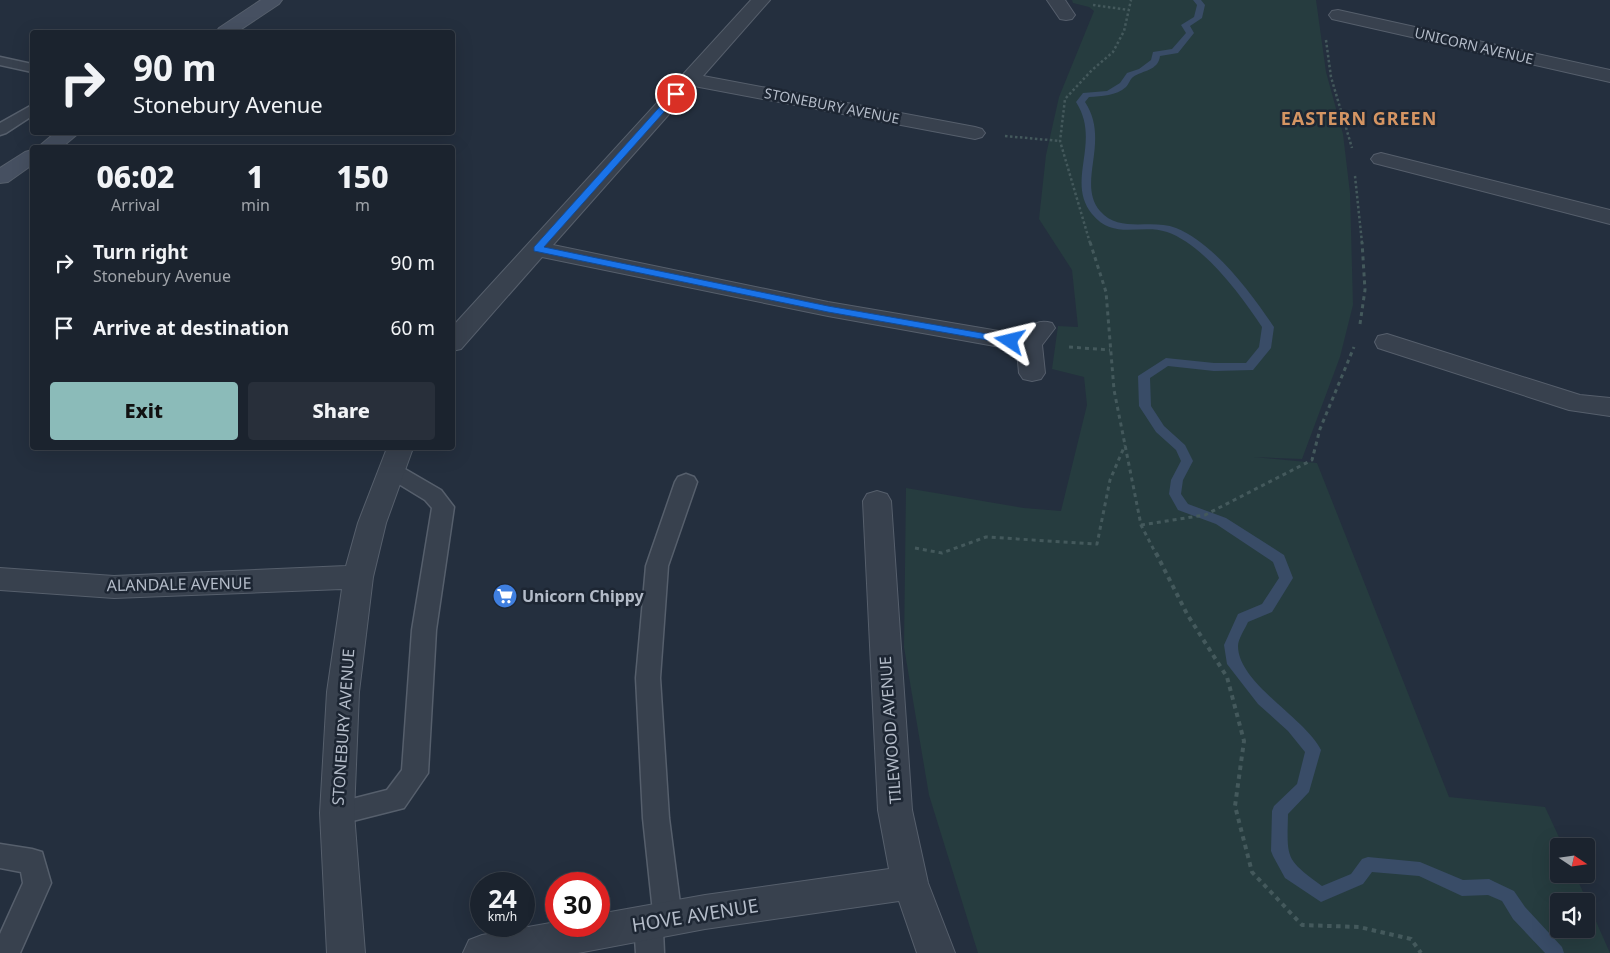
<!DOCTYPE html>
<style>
:root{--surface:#1b232e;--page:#282f3a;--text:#f1f3f6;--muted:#a0a4aa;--line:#39404a;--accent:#8bbbb9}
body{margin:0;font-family:"Noto Sans",sans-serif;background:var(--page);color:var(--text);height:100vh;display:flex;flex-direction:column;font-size:19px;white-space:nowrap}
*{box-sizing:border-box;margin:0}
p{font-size:16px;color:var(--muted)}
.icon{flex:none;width:28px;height:28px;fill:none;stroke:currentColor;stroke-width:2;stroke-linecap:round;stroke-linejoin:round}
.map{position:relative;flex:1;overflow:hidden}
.drawer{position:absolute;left:30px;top:145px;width:425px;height:305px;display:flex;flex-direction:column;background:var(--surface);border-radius:5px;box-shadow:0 5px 20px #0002,0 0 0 1px var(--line)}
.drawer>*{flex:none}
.guide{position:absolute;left:30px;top:30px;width:425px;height:105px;border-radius:5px;box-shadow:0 5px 20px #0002,0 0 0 1px var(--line);background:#1b232e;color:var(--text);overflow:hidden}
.needle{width:32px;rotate:103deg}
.buttons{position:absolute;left:1550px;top:838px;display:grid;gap:10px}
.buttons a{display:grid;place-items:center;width:45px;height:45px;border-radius:5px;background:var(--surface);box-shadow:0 5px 20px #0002,0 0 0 1px var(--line);font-size:25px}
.speed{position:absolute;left:470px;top:872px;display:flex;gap:10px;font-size:25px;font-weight:700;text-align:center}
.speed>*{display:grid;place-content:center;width:65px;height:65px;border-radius:50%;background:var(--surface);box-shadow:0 5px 20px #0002,0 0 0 1px var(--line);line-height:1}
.speed small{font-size:12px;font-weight:400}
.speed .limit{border:8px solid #d22;background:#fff;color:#111}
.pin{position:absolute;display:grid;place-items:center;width:42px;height:42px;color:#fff;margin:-21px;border:2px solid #fff;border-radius:50%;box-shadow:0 1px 5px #0007}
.me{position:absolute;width:55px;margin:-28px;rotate:280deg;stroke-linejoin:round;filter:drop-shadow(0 0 4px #0008)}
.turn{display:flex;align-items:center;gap:18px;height:105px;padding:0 20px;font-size:22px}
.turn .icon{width:65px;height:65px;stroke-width:2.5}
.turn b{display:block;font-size:35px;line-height:42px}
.eta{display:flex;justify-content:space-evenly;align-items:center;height:85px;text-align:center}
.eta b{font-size:30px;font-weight:800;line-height:35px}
.cta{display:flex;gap:10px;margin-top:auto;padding:10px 20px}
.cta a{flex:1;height:58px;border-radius:5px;background:var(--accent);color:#111;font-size:20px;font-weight:800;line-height:58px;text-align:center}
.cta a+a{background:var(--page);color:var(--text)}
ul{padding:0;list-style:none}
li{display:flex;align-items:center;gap:15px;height:65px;padding:0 20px}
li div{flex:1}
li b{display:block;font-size:19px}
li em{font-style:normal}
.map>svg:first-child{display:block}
</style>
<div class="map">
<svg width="1610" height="953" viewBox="0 0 1610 953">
<rect width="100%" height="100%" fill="#242f3e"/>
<path fill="#263c3f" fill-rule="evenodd" d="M1072,0h244l10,72 17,62 7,59 3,112 -13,52 -38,102 -49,-2 64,6 132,334 96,10 18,39h-4v28h16l35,79h-632l-49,-158 -25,-148 2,-159 118,20 37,3 26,-106 -3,-28 -32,-8 6,-43 20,1 -6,-57 -33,-51 7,-64 13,-58 35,-86 -5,-4 -16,-4zM1559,901h27v28h-27z"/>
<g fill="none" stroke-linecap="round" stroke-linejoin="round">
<path fill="#394c67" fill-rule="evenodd" d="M1193,0h8l4,5 -3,13 -12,8 4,7 -16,20 -18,3c-2,15 -17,14 -27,21 -3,2 -4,7 -7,10 -10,9 -24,9 -37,10l-4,5c26,39 -9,81 15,109 20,23 51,7 76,17 38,15 75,65 98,99l-3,21 -18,22 -39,1 -46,-5 -18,12 1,28 13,20 21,19 8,16 -10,19 -2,14 7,10 38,14 58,37 9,23 -21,34 -24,10c-3,7 -10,17 -10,24 0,37 67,72 83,104l-12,42 -21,22c-1,45 -3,45 34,72l29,-12 11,-15 6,-2 52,5 43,18 26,-1 6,3 19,9 11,16 37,40 2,6h-19l-32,-34 -11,-18 -14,-6 -26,1 -43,-20 -47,-4 -9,12 -42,18 -36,-24 -12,-22 -2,-5 1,-40 2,-5 23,-22 8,-32 -17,-21 -30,-27 -31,-40 -3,-19 14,-31 24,-10 17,-26 -6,-16 -57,-38 -38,-14 -9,-16 2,-14 10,-19 -5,-11 -20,-18 -17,-26 -1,-30 28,-18 48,5h32l13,-16 3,-20c-21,-32 -58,-82 -95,-95 -26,-9 -53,9 -75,-18 -27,-33 10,-72 -16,-112l7,-9 24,-2 13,-8 7,-10 12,-4 12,-9 2,-8 19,-3 14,-16 -5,-8 13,-8 3,-12z"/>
<defs>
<path id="lane" d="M0,57l32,7v8l-32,-7z
M32,105v11l-26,17 -6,2v-12z
M391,463l7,2 43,25 13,17 -18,123 -8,143 -24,35 -67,17 -9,-4 -4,-8 4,-8 59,-15 15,-20 10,-140 20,-122 -7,-8 -41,-25 -4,-5 4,-5z
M686,474l8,3 3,5 -29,84 -8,112 9,140 13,101 -4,9 -10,4 -5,-2 1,23h-28l-2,-30 4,-9 10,-4 5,2 -10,-94 -7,-140 10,-112 29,-84 3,-5z
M0,844l32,5 10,3 9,31 -31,70h-20v-19l23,-51 -2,-11 -21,-4z"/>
<path id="street" d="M751,0h19l-67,76 272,51 7,2 3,4 -3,4 -7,2 -281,-53 -141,159 275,57 195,33c9,-10 14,-16 29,-12l3,5 -13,17 3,28 -4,6 -9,2 -9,-2 -4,-6 -2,-23 -189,-34 -286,-59 -81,92 -9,2v-24z
M1047,0h18l10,15 -3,4 -6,1 -6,-1z
M1338,10l272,60v12l-278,-63 -3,-4 3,-4z
M1381,153l229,57v14l-236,-61 -3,-4 3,-4z
M1387,334l193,61 30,3v18l-41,-6 -191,-62 -3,-6 3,-6z
M387,448h26l-27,75 -13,54 -14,115 -5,121 11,140h-38l-7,-140 7,-121 15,-103 -228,9 -114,-8v-22l114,8 232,-10 12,-43z
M877,491l10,3 4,7 21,309 16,73 27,70h-38l-18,-52 -194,28 -127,24h-115l6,-13 13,-5 74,-13v4h43v-12l106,-19 184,-26 -11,-59 -15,-309 4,-7z"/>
<path id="secondary" d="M261,0h21l-3,4 -42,28h-21l3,-4z
M56,132h24l-19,16h-24z
M32,150v15l-24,17 -8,1v-15l25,-16z"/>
</defs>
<use href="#lane" stroke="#565f6c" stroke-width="3"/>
<use href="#street" stroke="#565f6c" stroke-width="2"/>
<use href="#secondary" stroke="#565f6c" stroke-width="2"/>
<path stroke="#44595c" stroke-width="2.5" stroke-dasharray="2.5 2.5" stroke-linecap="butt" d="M1093,5l36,5
M1326,40l5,37 21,71
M1005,136l55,5
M1355,176l7,67
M1090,243l-30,-102 5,-42 27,-29 21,-18 11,-21 7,-31"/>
<path stroke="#44595c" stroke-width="3" stroke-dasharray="4 4" stroke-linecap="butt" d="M1090,242l16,50 8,98 27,135 15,29
M1360,324l5,-34 -3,-48
M1069,347l41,3
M1141,525l64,-10 107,-55 8,-31 34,-82
M915,548l27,5 44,-16 111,7 13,-64 15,-35"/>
<path stroke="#44595c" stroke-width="4" stroke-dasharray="4.5 4.5" stroke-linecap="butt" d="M1156,553l31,61 40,63 17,64 -9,65 17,66 50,53 57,2 52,12 10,14"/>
<use href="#lane" fill="#38414e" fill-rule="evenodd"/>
<use href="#street" fill="#38414e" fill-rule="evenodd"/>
<use href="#secondary" fill="#465061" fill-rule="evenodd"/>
</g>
<path fill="#1a73e8" stroke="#114b97" d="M673,92l7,2 -136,153 284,59 182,32h4v5l-4,1 -182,-32 -294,-61v-4z"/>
<defs>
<symbol id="supermarket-disc" viewBox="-11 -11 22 22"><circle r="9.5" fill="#3f7fe0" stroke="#1d2633"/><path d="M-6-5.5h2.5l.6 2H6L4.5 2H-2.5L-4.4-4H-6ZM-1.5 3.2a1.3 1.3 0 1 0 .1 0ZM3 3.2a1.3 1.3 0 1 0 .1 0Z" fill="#fff"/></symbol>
</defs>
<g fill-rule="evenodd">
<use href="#supermarket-disc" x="491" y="582" width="28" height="28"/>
</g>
<g text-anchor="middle" stroke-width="5" stroke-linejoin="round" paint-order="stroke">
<g font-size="14" fill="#b4bcc9" stroke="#1d2633">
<text transform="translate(1474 46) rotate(13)" y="5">UNICORN AVENUE</text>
<text transform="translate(832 106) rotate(11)" y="5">STONEBURY AVENUE</text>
</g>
<g font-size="16" fill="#b4bcc9" stroke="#1d2633">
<text transform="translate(179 584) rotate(-1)" y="6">ALANDALE AVENUE</text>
<text transform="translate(343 727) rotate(-86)" y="6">STONEBURY AVENUE</text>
<text transform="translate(890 730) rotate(-94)" y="6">TILEWOOD AVENUE</text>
</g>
<g font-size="16" font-weight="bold" fill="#b4bcc9" stroke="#1d2633" text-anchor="start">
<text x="522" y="602">Unicorn Chippy</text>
</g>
<g font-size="18" font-weight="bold" letter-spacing="1" fill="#d59563" stroke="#1d2633">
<text x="1359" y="125">EASTERN GREEN</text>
</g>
<g font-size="19" fill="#b4bcc9" stroke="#1d2633">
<text transform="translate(695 915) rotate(-9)" y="7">HOVE AVENUE</text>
</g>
</g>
</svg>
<div class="buttons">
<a><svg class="needle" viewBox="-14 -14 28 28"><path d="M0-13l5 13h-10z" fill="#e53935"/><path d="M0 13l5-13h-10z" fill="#a0a4aa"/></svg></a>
<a><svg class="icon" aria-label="sound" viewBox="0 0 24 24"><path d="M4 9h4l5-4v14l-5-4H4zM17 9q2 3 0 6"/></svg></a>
</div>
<div class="speed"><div>24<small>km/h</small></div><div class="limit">30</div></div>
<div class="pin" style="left:676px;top:94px;background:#d93025"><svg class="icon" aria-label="arrive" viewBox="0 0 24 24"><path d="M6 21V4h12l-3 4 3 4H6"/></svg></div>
<svg class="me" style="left:1010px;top:341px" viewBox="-20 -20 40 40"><path d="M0-17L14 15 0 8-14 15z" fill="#1a73e8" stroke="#fff" stroke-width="4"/></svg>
<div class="guide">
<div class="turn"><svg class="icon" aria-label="right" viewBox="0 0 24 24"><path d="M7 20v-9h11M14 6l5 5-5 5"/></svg><div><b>90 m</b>Stonebury Avenue</div></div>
</div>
<section class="drawer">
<div class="eta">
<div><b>06:02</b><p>Arrival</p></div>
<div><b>1</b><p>min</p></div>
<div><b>150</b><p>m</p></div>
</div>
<ul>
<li><svg class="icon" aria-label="right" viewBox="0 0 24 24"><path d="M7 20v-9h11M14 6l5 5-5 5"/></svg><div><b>Turn right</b><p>Stonebury Avenue</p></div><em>90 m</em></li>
<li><svg class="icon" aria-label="arrive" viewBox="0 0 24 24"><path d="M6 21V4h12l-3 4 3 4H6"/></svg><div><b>Arrive at destination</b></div><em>60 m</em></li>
</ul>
<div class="cta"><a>Exit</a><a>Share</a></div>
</section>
</div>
